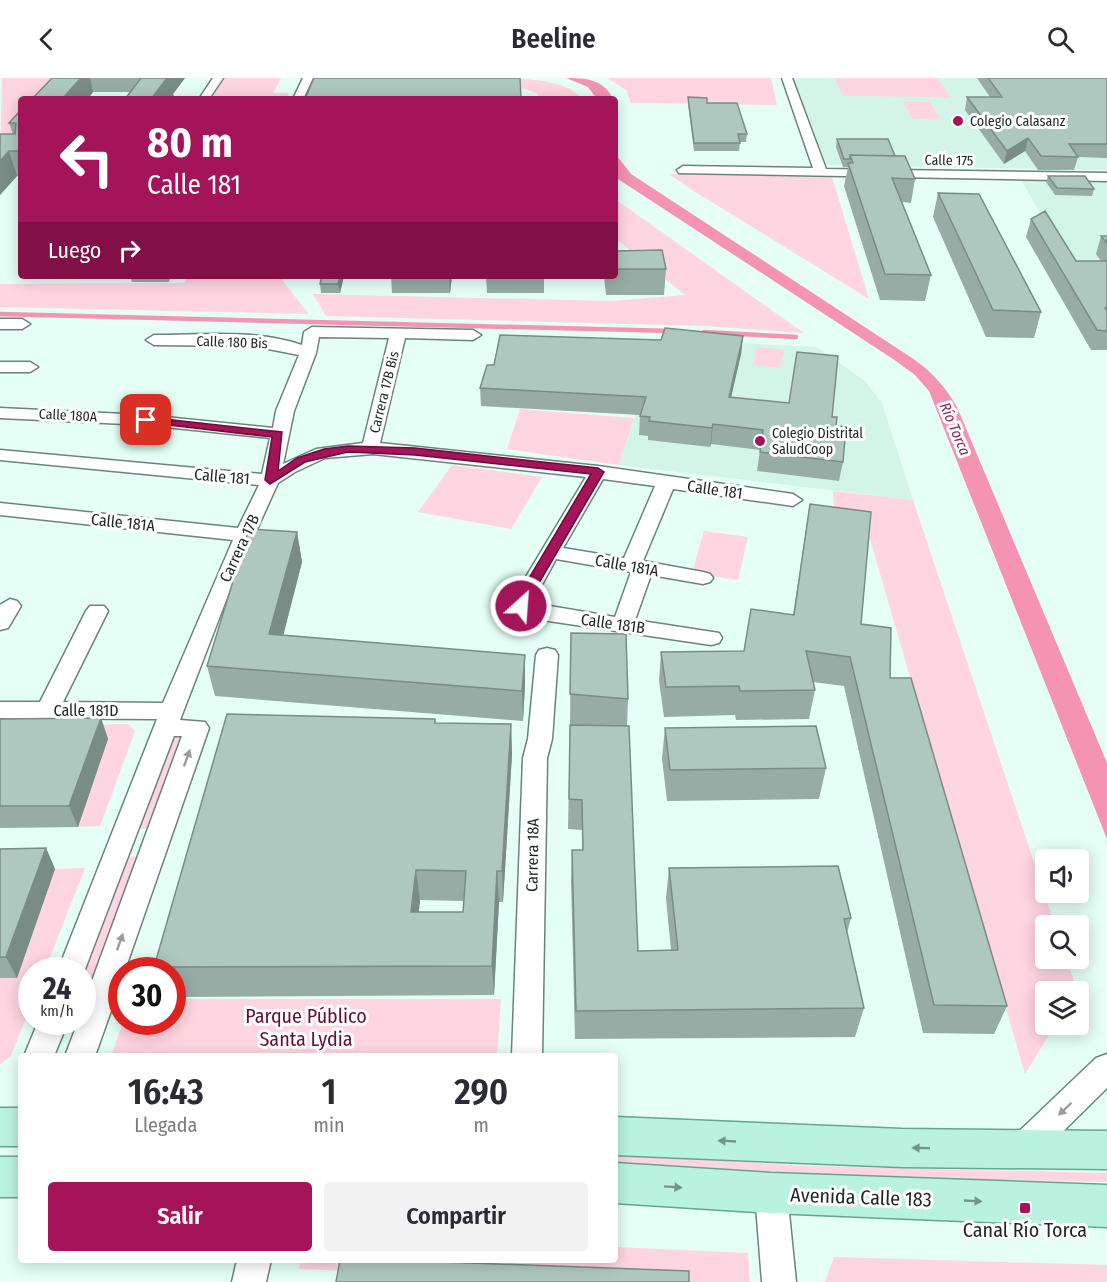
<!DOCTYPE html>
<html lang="es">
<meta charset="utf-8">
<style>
:root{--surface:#fff;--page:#f2f2f3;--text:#2b2b33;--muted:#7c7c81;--accent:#a31458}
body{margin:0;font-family:"Fira Sans Condensed",sans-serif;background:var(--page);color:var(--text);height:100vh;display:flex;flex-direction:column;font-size:22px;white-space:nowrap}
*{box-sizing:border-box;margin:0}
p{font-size:20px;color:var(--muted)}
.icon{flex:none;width:33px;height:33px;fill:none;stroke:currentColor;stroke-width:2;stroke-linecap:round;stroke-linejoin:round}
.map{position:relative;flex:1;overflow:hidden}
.side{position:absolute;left:18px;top:975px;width:600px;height:210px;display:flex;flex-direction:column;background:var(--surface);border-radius:6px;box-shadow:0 3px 15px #0003}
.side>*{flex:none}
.banner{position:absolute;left:18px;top:18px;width:600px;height:183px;border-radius:6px;box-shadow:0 3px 15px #0003;background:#a31458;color:#fff;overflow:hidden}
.buttons{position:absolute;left:1035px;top:771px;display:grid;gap:12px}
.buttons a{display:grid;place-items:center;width:54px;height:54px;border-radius:6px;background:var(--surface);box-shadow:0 3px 15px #0003;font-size:30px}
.speed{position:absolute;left:18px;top:879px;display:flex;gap:12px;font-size:30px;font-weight:700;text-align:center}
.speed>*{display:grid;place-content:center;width:78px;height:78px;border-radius:50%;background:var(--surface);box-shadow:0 3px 15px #0003;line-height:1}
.speed small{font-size:15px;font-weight:400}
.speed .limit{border:9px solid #d22;background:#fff;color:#111}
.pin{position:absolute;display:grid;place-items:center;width:51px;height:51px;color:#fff;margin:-26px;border-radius:12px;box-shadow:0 3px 9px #0006}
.me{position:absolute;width:66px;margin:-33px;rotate:26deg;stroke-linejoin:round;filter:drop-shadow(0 0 4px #0008)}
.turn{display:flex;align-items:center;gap:21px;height:126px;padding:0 30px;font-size:27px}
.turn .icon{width:78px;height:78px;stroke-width:2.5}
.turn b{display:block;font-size:42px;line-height:51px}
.then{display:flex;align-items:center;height:57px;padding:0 30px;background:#0003;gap:12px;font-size:22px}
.eta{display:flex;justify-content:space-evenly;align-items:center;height:102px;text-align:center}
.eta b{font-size:36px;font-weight:600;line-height:42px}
.primary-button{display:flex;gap:12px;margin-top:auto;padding:12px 30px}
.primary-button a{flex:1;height:69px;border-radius:6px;background:var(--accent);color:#fff;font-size:24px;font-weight:600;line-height:69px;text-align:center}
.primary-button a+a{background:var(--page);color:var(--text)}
header{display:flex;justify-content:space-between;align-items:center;height:78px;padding:0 30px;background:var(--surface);font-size:27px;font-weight:600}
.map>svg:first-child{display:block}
</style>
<header><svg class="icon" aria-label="back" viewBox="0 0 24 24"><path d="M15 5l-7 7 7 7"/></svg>Beeline<svg class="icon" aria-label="search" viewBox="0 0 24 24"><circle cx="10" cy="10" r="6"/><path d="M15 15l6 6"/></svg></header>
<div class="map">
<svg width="1107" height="1204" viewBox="0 0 1107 1204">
<rect width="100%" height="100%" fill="#e5fff6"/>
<path fill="#d3f5e8" d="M792,0h315v92l-280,-5z
M1021,102l86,2v146z
M661,261l156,8 48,34 17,22 31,97 -294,-35z"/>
<path fill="#fed5e0" d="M2,0h61l-17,21h-25v29l-21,23z
M224,0h57l-8,15h16l-3,6h-74z
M491,0c28,0 76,0 91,21h-42l-3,-6z
M607,0h164l6,27 -146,-2 -5,-13z
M835,0h103l12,19 -107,-1z
M903,24h27l10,17h-27z
M669,96l163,3 37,122 -177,-109z
M615,121l189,134 -98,-7 -380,-10 -13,-22 298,7 74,-6 -70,-57z
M188,198h91l30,38 -309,-7v-23l184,-1z
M757,269l27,3 -4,18 -27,-3z
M520,331l114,9 -15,47 -112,-16z
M452,387l90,12 -31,52 -93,-17z
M833,413l80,9 142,425 -9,1v32l20,1 11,30 -31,3v32l9,1 -30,49 -155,-535 -34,-5z
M704,453l44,6 -10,43 -46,-7z
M128,646l7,7 -35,95 -22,1 30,-87 -106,-14z
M177,658l5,4 -33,88 -9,1 31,-91z
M133,778l5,1 -55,159v-44l43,-113z
M85,790l-40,102h-13l-1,35 -20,51 -11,8v-86h17l38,-109z
M173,921h328l-4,57h-386l12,-34h49z
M615,1076l193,12 299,7v9l-298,-6 -194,-13z
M615,1169l133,6 2,29h-88l-364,-13 4,-9h313z
M834,1179l273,8v17h-282z"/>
<path fill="#f493b2" d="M566,0c19,0 38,1 47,21h-16l-9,-12z
M615,71l2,7 14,18 281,184c20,14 33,28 45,49l150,356v76l-178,-448 -14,-16 -22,-16 -278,-182z"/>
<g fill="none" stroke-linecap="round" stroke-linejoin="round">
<path stroke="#f493b2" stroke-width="4.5" d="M0,236l672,17
M704,254l92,5"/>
<defs>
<path id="minor" d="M213,0h10l-14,21h-10z
M303,0h10l-10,21h-10z
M782,0h10l34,91 281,4v8l-428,-8 -2,-3 6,-4 130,2z
M0,241h22l8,5 -8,5h-22z
M312,249l161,3 8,5 -8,5 -68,-2 -25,105 218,23 195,28 9,6 -9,6 -120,-17 -30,72 60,11 7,2 3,4 -3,4 -7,2 -52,-9 -16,45 84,13 3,5 -3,5 -8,2 -176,-26 -21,-8 -4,-5 2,-6 74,-123 -213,-23 -48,4 -30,14 -17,11 -45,99 -53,138 25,2 4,6 -84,242h-3v10l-27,76h-30l13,-34h4v-14l100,-272h-8l-92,241v-7h-24l99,-251 -157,-1v-16h40l46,-91 4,-5h14l4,5 -45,91 100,1 70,-163 -233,-25v-12l238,25 21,-43 -259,-25v-10l262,24 8,-36 -124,-13 -146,-7v-10l146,7 127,13 3,-17 23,-56 -46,-9 -99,-1 -8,-5 8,-5c48,0 101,-6 148,10l2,-13zM319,259l70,1 -26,105 -47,6 -33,15 11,-53 22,-58zM603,401l52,7 -31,72 -61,-10zM556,481l75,13 -16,45 -83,-14z
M0,284h30l8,5 -8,5h-30z
M10,521l7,2 4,5 -13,22 -8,2v-25z
M547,570l8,2 3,5 -6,84 -5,19 -5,298h-30l11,-298 5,-19 8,-84 3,-5z
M38,944h30l-14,34h-30z
M1107,976v34l-74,73 -11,4 -11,-4 -5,-11 5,-11 85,-81z
M771,1099l12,5 4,11 9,89h-34l-7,-89 4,-11z
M237,1182h34l-5,22h-34z"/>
<path id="major" d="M0,1030h21v38h-21z
M615,1039l287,12 205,2v38l-205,-2 -287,-12z
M0,1079h21v40h-21z
M615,1085l156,10 336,12v42l-336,-14 -156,-10z"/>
</defs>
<use href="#minor" stroke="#6c837b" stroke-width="3"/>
<use href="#major" stroke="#65a591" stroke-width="3"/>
<use href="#minor" fill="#fff" fill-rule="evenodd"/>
<use href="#major" fill="#baf2e0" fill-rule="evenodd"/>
</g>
<path fill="#96aca4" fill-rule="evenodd" d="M52,0h133l-12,16 1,3 -1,2h-48l5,-7h-37l-5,7h-56z
M977,0h130v80l-29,-1 -4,13h-36l-13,-19 -21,13 -39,-54 2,-13h23z
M688,19l19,6 40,31 -1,8h-6l-1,9h-45l-6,-46z
M21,32v66h-4l-17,19v-61h13l-4,-11z
M837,61l58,17 20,23 -4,24 -9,-1 29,73 -6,26 -45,-1 -36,-114 4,-19h-5l-7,-20z
M1048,98l46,13 -2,7 -37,-1 -9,-13z
M938,115l103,119 -7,26 -48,-1 -53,-120z
M1031,141l45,42h25l-5,-7 5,-18h6v114h-16l-65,-113z
M615,173l51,18 -2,26h-58l-2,-19h11z
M130,198h41l-2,6h-37z
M344,198l-4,17h-19l-1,-9z
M391,198h61l-2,17h-58z
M486,198h58v17h-57z
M743,258l-2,18 -10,43 101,20 4,9 7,36 -4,19 -82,-10 3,-21 -49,-6 -1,3 -62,-7v-4l-9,-1 1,-20 -159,-9 -1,-18 181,-48z
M810,426l51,120 29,54 117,328 -13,28 -71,-1 -79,-347 -31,-4 2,8 -6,29 -73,1 -1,-5 -71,2 -5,-36 2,-29 83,-1 49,-36z
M297,454l5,30 -19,73 242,20v30l-2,36 -308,-25 -8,-30z
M571,555l57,66 -1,27 11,225 33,-1 -5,-52 3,-30 182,50 -4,15 17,75 -9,29 -280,2 -4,-159 1,-30h10v-20l-14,-1 2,-104h7h-7z
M101,640l7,21 -30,88 -78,1v-109z
M435,645l76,1 1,30 -9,148h-4l-5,93 -322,2v-27h-16l-2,-3zM420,822l44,1 -1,11h-44z
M665,650l161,40 -7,31 -152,2 -5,-43z
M46,770l9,21 -38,109h-17v-129z"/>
<path fill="#7a8c86" d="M81,0h9l3,14 -5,7h-26z
M167,0h18l-12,16 1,3 -1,2h-22z
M1028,60l-3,13 -21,13 3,-13z
M9,73l8,25 -17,19v-34z
M340,198h4l-4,17 -2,-9z
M449,198h3l-2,17z
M743,258l-2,18 -14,61 2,-18z
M713,346l-2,20 -1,3 2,-19z
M297,454l5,30 -26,102 -7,-30z
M525,577v30l-2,36 -1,-30z
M101,640l7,21 -30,88 -9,-21z
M511,646l1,30 -9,148 -1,-31z
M46,770l9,21 -38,109 -11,-21z
M416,792l4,30 -5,42 -4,-30z
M497,793l2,31 -5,93 -2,-29z"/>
<path fill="#afc8bf" stroke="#7a8c86" stroke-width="1.5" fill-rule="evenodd" d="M52,0h29l-19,21h-30z
M141,0h26l-16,21h-26z
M314,0h206l1,21h-216z
M988,0h119v66h-38l9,13 -37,-1 -13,-18 -21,13 -40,-54h35z
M688,19l19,1v5h30l10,31h-9l2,9h-46z
M21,32v41h-12l-9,10v-27h15l1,-11h-7z
M837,61h51l7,17 -45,-1v4h-6z
M850,77l55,1 10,23 -23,-1 39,97 -46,-1 -37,-111h5z
M1048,98h37l9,13 -37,-1z
M938,115l41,1 62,118 -48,-2z
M1045,133l31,50h31v47h-2l2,3v20l-10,-1 -66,-111z
M1101,158h6v7z
M662,172l4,19h-51v-18z
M322,198h18l-2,8h-18z
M665,250l78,8 -14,61 60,6 8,-51 41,4 -6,61h5l-1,9 10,1 -3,35 -83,-10 3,-22 -50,-6 -1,4 -63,-7 1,-4 -10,-1 6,-19 -166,-9 7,-23h7l6,-30 161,5z
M810,426l61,8 -10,112 30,4 -1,50h21l96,328 -73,-1 -84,-348 -44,-6 9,39 -75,1 -1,-5 -73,1 -5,-35 83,-1 7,-42 43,6z
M249,451l48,3 -28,102 256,21 -3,36 -315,-25z
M571,555l55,1 2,65 -58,-5z
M227,636l208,5v4l76,1 -9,147h-5l-5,95 -338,1zM416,792l50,1 -3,41h-52z
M101,640l-32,88h-69v-87z
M570,647l59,1 9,225 40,-1 -9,-82 169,-2 13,52 -7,1 20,89 -288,3 -4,-161h11l-1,-50 -13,-1z
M816,648l10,42 -156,2 -5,-42z
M46,770l-40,109h-6v-108z
M340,1182h49l300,11v11h-353z"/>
<defs><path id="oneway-solid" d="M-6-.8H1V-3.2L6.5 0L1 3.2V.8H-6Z" transform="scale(1.5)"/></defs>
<g fill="#999d9c">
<use href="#oneway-solid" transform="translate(187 680) rotate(-70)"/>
<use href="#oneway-solid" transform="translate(120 864) rotate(-70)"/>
<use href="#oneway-solid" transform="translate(1065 1031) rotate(136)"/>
</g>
<g fill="#73968b">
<use href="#oneway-solid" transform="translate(727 1063) rotate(-177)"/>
<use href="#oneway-solid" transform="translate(921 1070) rotate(-179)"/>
<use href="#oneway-solid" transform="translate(673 1109) rotate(4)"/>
<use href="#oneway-solid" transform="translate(973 1123) rotate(3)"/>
</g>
<path fill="#a31458" stroke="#6a0d39" stroke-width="1.5" d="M146,339l136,15 -4,39 19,-13 27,-9 24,-3 67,2 183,20 6,4 -75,128 -1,6 -7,5 -6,-5 1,-6 75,-126 -176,-19 -67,-3 -43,10 -35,22 -5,-4 7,-43 -129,-15v-4z"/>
<g fill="#a31458" stroke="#fff" stroke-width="2">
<circle cx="958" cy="43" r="6"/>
<circle cx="760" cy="363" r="6"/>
<rect x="1019" y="1124" width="12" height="12" rx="3"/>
</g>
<g text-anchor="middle" stroke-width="6" stroke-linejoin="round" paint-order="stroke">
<g font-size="14" fill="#1d2623" stroke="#fff" text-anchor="start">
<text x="970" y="48">Colegio Calasanz</text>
<text x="772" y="360">Colegio Distrital<tspan x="772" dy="16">SaludCoop</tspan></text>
</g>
<g font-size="14" fill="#1d2623" stroke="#fff">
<text transform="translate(949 82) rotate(1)" y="5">Calle 175</text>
<text transform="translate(232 264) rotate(2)" y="5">Calle 180 Bis</text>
<text transform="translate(384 314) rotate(-76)" y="5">Carrera 17B Bis</text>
<text transform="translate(68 337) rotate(3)" y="5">Calle 180A</text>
</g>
<g font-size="15" font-style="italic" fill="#912151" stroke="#fff">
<text transform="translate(955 351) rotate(67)" y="5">Río Torca</text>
</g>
<g font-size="16" fill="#1d2623" stroke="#fff">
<text transform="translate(222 398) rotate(5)" y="6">Calle 181</text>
<text transform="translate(715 411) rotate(8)" y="6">Calle 181</text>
<text transform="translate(123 444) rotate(6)" y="6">Calle 181A</text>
<text transform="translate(239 470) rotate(-65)" y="6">Carrera 17B</text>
<text transform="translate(627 487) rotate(10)" y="6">Calle 181A</text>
<text transform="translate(613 545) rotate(8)" y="6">Calle 181B</text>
<text x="86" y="638">Calle 181D</text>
<text transform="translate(532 777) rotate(-89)" y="6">Carrera 18A</text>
</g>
<g font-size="20" fill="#651036" stroke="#fff">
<text x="306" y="945">Parque Público<tspan x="306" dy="23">Santa Lydia</tspan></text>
</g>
<g font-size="20" fill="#1d2623" stroke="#fff">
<text transform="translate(861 1119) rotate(2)" y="7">Avenida Calle 183</text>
</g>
<g font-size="20" fill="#1d2623" stroke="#fff">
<text x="1025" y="1159">Canal Río Torca</text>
</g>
</g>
</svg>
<div class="buttons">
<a><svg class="icon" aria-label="sound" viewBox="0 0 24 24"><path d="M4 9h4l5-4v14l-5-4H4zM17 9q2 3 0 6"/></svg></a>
<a><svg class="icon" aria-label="search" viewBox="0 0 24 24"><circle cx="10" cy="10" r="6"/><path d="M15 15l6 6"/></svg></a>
<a><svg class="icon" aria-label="layers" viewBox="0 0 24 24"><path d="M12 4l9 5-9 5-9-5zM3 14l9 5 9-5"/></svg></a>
</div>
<div class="speed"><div>24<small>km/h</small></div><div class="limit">30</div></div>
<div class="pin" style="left:146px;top:342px;background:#d93025"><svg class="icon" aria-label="arrive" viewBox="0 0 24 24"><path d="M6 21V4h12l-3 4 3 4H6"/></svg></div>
<svg class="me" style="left:521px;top:528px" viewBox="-20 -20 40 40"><circle r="17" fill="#a31458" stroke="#fff" stroke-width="3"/><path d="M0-11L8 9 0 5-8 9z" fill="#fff"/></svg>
<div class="banner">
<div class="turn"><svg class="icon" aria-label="left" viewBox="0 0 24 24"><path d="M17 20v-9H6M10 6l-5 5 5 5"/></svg><div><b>80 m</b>Calle 181</div></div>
<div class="then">Luego<svg class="icon" aria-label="right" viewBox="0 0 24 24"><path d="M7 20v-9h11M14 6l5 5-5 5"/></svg></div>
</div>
<section class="side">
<div class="eta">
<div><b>16:43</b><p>Llegada</p></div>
<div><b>1</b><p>min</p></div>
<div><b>290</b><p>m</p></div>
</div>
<div class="primary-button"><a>Salir</a><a>Compartir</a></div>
</section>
</div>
